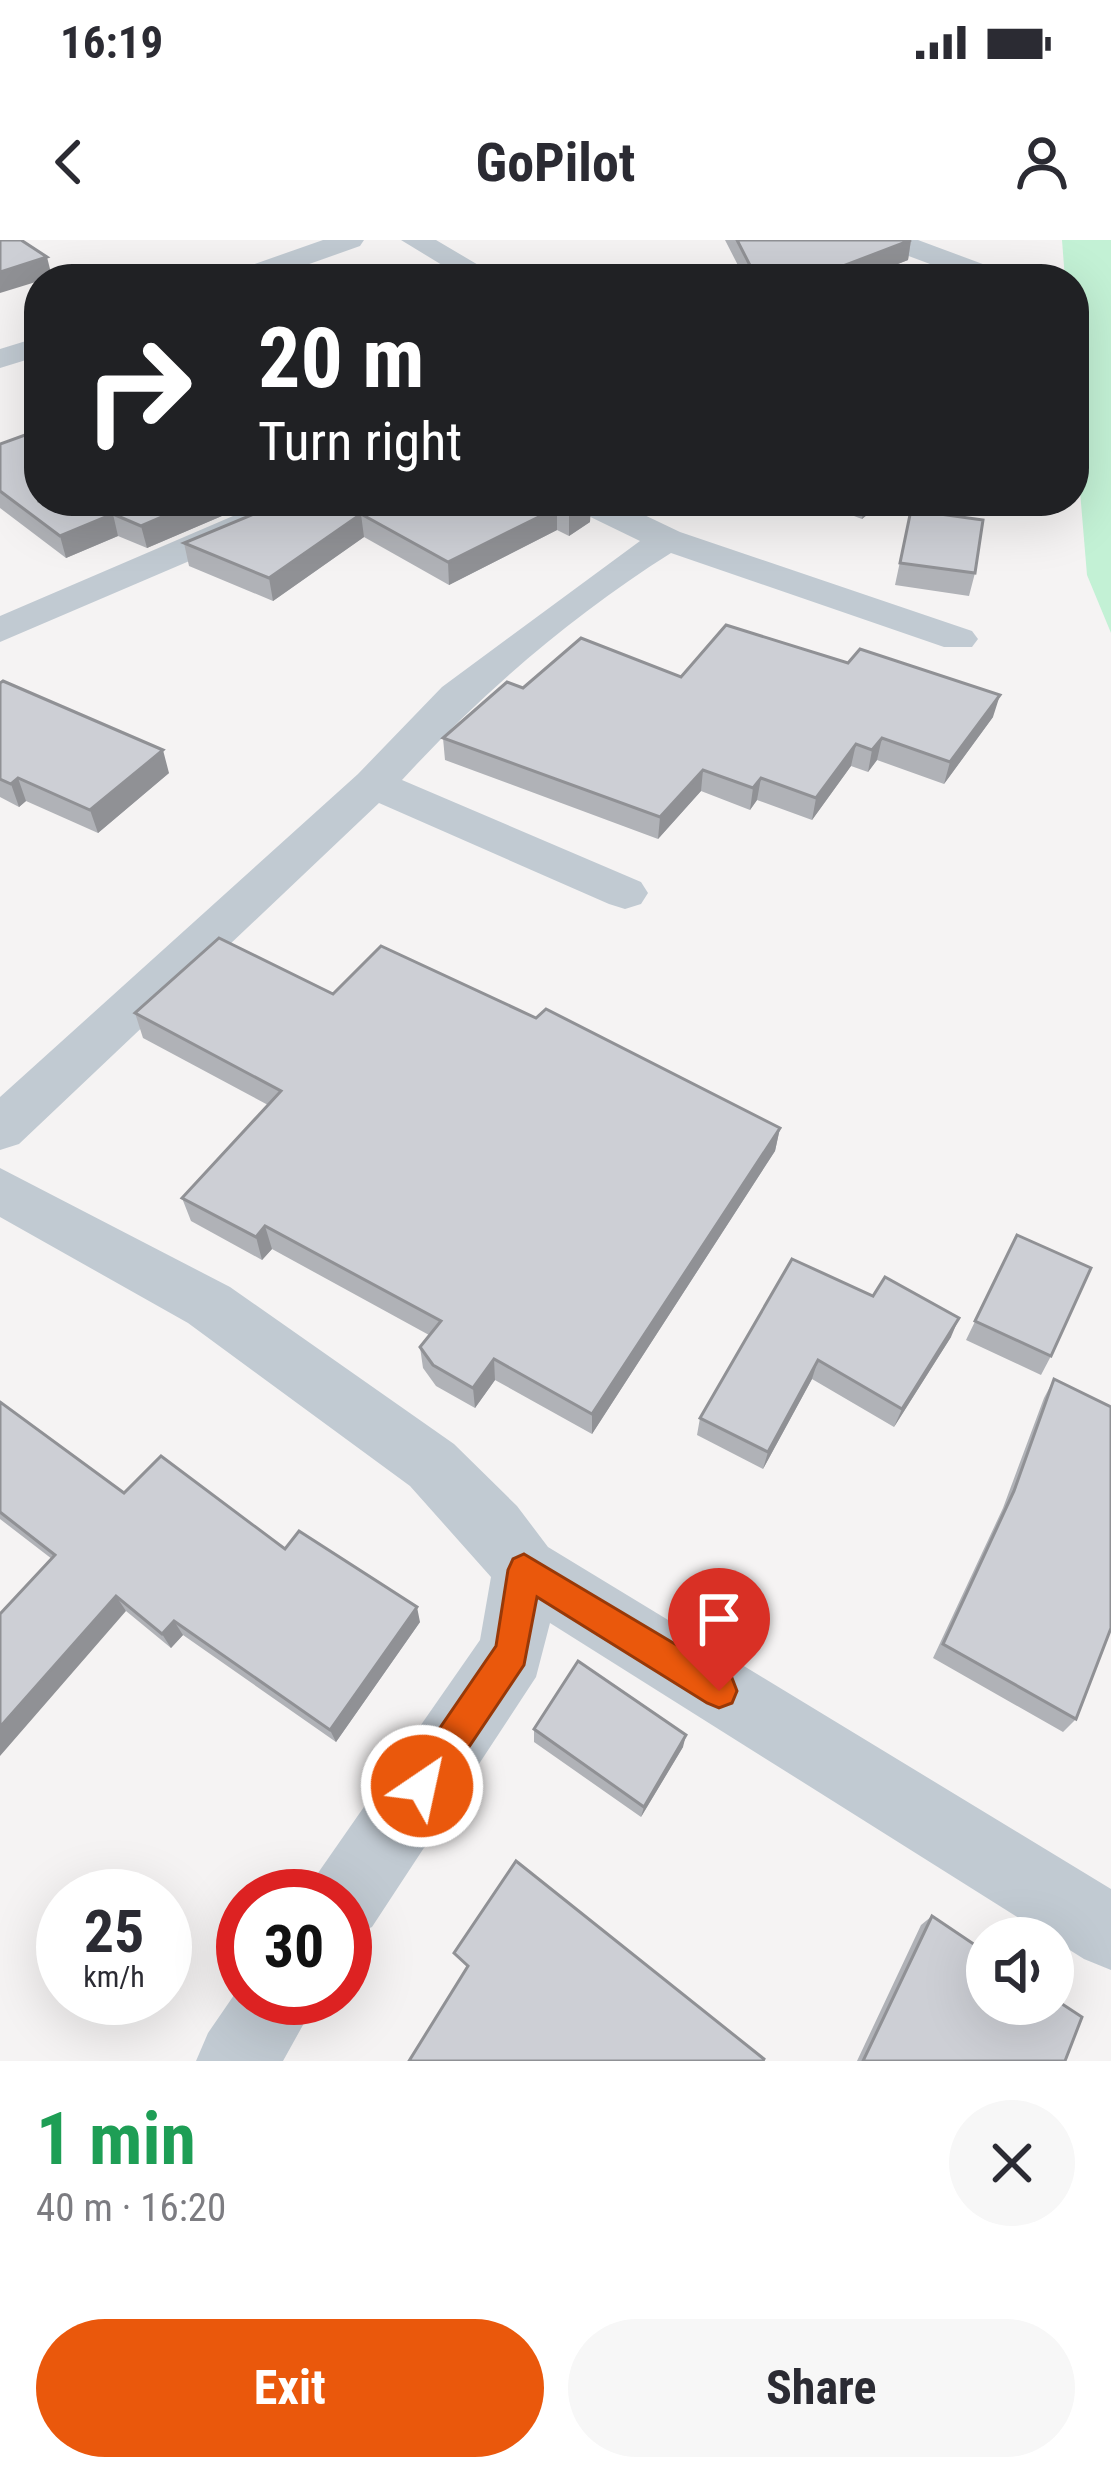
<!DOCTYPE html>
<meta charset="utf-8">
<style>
:root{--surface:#fff;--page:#f7f7f7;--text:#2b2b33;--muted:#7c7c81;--accent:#ea580c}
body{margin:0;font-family:"Roboto Condensed",sans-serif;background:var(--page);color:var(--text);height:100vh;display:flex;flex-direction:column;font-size:45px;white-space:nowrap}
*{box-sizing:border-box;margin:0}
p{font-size:39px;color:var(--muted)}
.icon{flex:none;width:66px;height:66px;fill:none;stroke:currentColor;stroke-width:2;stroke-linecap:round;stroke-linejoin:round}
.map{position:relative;height:1821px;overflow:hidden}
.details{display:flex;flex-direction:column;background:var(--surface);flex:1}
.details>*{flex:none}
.guide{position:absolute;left:24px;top:24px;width:1065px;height:252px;border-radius:48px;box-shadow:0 12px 48px #0002;background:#202124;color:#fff;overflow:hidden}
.fabs{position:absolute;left:966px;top:1677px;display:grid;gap:24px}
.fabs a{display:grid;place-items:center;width:108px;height:108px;border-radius:50%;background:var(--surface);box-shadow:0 12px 48px #0002;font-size:60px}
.speed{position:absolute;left:36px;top:1629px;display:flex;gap:24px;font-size:60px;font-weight:700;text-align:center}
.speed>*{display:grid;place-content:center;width:156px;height:156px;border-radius:50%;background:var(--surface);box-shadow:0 12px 48px #0002;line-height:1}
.speed small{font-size:30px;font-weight:400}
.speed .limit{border:18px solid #d22;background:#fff;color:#111}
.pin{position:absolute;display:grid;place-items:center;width:102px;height:102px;color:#fff;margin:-123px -51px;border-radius:50% 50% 50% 0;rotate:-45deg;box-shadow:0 0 12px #0007}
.pin .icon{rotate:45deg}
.me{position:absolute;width:132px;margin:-66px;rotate:34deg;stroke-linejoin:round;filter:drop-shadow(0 0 9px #0008)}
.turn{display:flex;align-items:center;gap:42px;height:252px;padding:0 36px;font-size:54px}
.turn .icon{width:156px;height:156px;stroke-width:2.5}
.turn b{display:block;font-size:84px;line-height:102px}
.round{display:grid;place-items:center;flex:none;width:126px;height:126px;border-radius:63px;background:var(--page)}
.summary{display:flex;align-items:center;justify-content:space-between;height:204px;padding:0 36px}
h1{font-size:72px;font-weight:700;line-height:90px;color:#1e9e55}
.primary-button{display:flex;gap:24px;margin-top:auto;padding:24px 36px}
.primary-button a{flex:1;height:138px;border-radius:72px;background:var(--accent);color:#fff;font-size:48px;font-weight:700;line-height:138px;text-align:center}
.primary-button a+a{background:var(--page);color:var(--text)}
.status{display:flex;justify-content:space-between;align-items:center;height:84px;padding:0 60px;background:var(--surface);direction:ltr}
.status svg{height:33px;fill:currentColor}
header{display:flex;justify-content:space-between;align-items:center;height:156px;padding:0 36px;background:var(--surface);font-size:54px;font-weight:700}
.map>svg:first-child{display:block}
</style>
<div class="status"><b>16:19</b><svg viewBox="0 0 49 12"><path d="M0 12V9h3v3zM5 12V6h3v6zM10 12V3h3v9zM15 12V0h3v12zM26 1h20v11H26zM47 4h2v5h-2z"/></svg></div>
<header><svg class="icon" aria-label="back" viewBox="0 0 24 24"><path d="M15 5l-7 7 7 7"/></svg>GoPilot<svg class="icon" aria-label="person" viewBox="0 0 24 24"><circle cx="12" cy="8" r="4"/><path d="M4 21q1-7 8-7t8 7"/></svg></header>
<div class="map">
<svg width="1111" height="1821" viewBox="0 0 1111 1821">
<rect width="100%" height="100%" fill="#f5f3f3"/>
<path fill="#c3f1d5" d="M1062,0h49v393l-24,-58 -13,-156v-140h-9z"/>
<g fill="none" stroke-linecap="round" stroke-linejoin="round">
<path fill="#c1cad2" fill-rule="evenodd" d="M323,0h41l-4,6 -93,33h-43l5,-6z
M401,0h35l66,39h-37z
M878,0h40l89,33 5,6h-42l-88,-33z
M39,97v19l-39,12v-19z
M268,261h48l-5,8 -311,133v-26z
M569,261h46l65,31 292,99 6,8 -6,8h-28l-273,-94c-100,63 -190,141 -269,227l239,102 7,11 -7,11 -16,5 -16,-5 -230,-101 -360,341 -19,6v-53l358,-323 84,-87 198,-146 -66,-32z
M0,928l230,119 224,157 63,62 31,41 563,342v81l-27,-11 -534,-336 -14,54 -164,250 -27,11v-42h-36l9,-23 162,-233 11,-63 -81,-91 -222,-163 -188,-106z
M243,1742v16h75l-35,63h-87l12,-28z"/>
</g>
<path fill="#b0b2b7" d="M725,0h186l-3,20 -48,19h-115z
M0,204l257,57 -110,47 -29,-12 -52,22 -66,-50z
M285,261h306l-1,21 -21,14 -12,-6 -108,55 -85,-48 -91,64 -84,-35 -5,-23z
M814,261h70l-22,18z
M911,270l64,63 -6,23 -74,-11z
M681,437l312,40 -49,67 -67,-24 -9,12 -17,-6 -39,54 -55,-20 -7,10 -49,-19 -43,48 -213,-79 -2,-22 80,-50z
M0,443l169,90 -71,60 -72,-32 -7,6 -19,-10z
M333,754l203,24 244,110 -5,23 -183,283 -97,-54 -20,28 -39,-22 -13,-18 -3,-21 9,-12 -157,-86 -10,11 -71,-39 -9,-23 86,-93 -125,-67 -8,-25z
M1017,995l34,121 -10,19 -75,-35z
M792,1019l159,78 -57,90 -82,-48 -49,90 -66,-34 3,-17z
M1054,1139l22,340 -13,13 -130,-74 70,-150 41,-110z
M0,1162l124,91 161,56 135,73 -84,120 -153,-107 -12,13 -45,-37 -74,-52 -52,-40z
M534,1489l149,18 -42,70 -107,-75z
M932,1676l133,145h-208l64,-136z"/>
<path fill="#909195" d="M911,0l-3,20 -48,19h-51z
M47,17l5,20 -13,2v2l-39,12v-21z
M199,261h58l-110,47 -6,-22z
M588,261h3l-1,21 -21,14v-23z
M865,261h19l-22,18z
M557,268v22l-108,55 -1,-23z
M113,274l5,22 -52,22 -6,-22z
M361,274l3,23 -91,64 -4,-23z
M1000,455l-7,22 -49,67 6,-22z
M882,498l-5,22 -9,12 4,-22z
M856,504l-5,22 -39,54 4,-22z
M163,510l6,23 -71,60 -8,-23z
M703,530l-2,21 -43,48 2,-22z
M18,538l8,23 -7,6 -8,-23z
M761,538l-4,22 -7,10 3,-22z
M780,888l-5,23 -183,283v-20z
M265,986l7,23 -10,11 -6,-23z
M959,1078l-8,19 -57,90 8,-18z
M494,1119l1,21 -20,28 -2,-20z
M818,1120l-6,19 -49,90 5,-17z
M116,1356l10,15 -126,145v-29z
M417,1367l3,15 -84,120 -6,-12z
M174,1381l9,14 -12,13 -9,-14z
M686,1495l-3,12 -42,70 3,-10z"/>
<path fill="#cdcfd5" stroke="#909195" stroke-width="3" d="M0,0h21l26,17 -47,15z
M737,0h174l-102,39h-52z
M39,190v71h160l-58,25 -28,-12 -53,22 -60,-45v-47z
M285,261h303l-19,12 -12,-5 -109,54 -87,-48 -92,64 -85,-35z
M911,270l72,10 -8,53 -75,-10z
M726,385l122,38 12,-14 140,46 -50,67 -68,-24 -10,12 -16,-6 -40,54 -55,-20 -8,10 -50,-18 -43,47 -217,-79 64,-56 16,6 58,-50 100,39z
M3,441l160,69 -73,60 -72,-32 -7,6 -11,-5v-96z
M219,698l114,56 48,-48 155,72 10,-9 234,119 -188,286 -98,-55 -21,29 -40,-23 -13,-18 21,-26 -176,-95 -9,11 -74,-39 99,-107 -146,-78z
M1017,995l74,33 -40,88 -76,-35z
M792,1019l81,37 12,-19 74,41 -57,91 -84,-49 -50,92 -68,-34z
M1054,1139l57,28v221l-35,91 -133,-75 71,-153z
M0,1162l124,91 37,-37 124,93 14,-18 118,76 -87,123 -156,-109 -12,13 -46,-38 -116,131v-113l55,-59 -55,-43z
M578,1421l108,74 -42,72 -110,-78z
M516,1621l248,198 -1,2h-354l59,-95 -14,-13z
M932,1676l55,37v51h66v-6l29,19 -17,44h-202z"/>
<path fill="#ea580c" stroke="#983908" stroke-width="3" d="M524,1314l208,124 5,13 -5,12 -13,5 -12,-5 -170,-106 -13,68 -90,134 -12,5 -13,-5 -6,-13 6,-13 87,-127 12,-76 5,-11z"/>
</svg>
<div class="fabs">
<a><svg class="icon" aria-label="sound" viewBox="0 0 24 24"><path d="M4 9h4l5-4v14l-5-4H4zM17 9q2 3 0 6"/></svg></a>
</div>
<div class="speed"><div>25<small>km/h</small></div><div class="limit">30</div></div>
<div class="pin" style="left:719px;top:1451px;background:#d93025"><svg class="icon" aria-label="arrive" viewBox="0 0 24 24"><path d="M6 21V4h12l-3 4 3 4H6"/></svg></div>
<svg class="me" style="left:422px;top:1546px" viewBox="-20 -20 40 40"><circle r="17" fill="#ea580c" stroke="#fff" stroke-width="3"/><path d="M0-11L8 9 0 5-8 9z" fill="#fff"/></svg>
<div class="guide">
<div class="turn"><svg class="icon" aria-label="right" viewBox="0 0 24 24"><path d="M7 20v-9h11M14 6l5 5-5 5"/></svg><div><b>20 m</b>Turn right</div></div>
</div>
</div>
<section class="details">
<div class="summary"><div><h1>1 min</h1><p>40 m · 16:20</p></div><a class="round"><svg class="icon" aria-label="close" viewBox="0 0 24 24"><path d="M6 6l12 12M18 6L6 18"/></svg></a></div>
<div class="primary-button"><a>Exit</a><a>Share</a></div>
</section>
